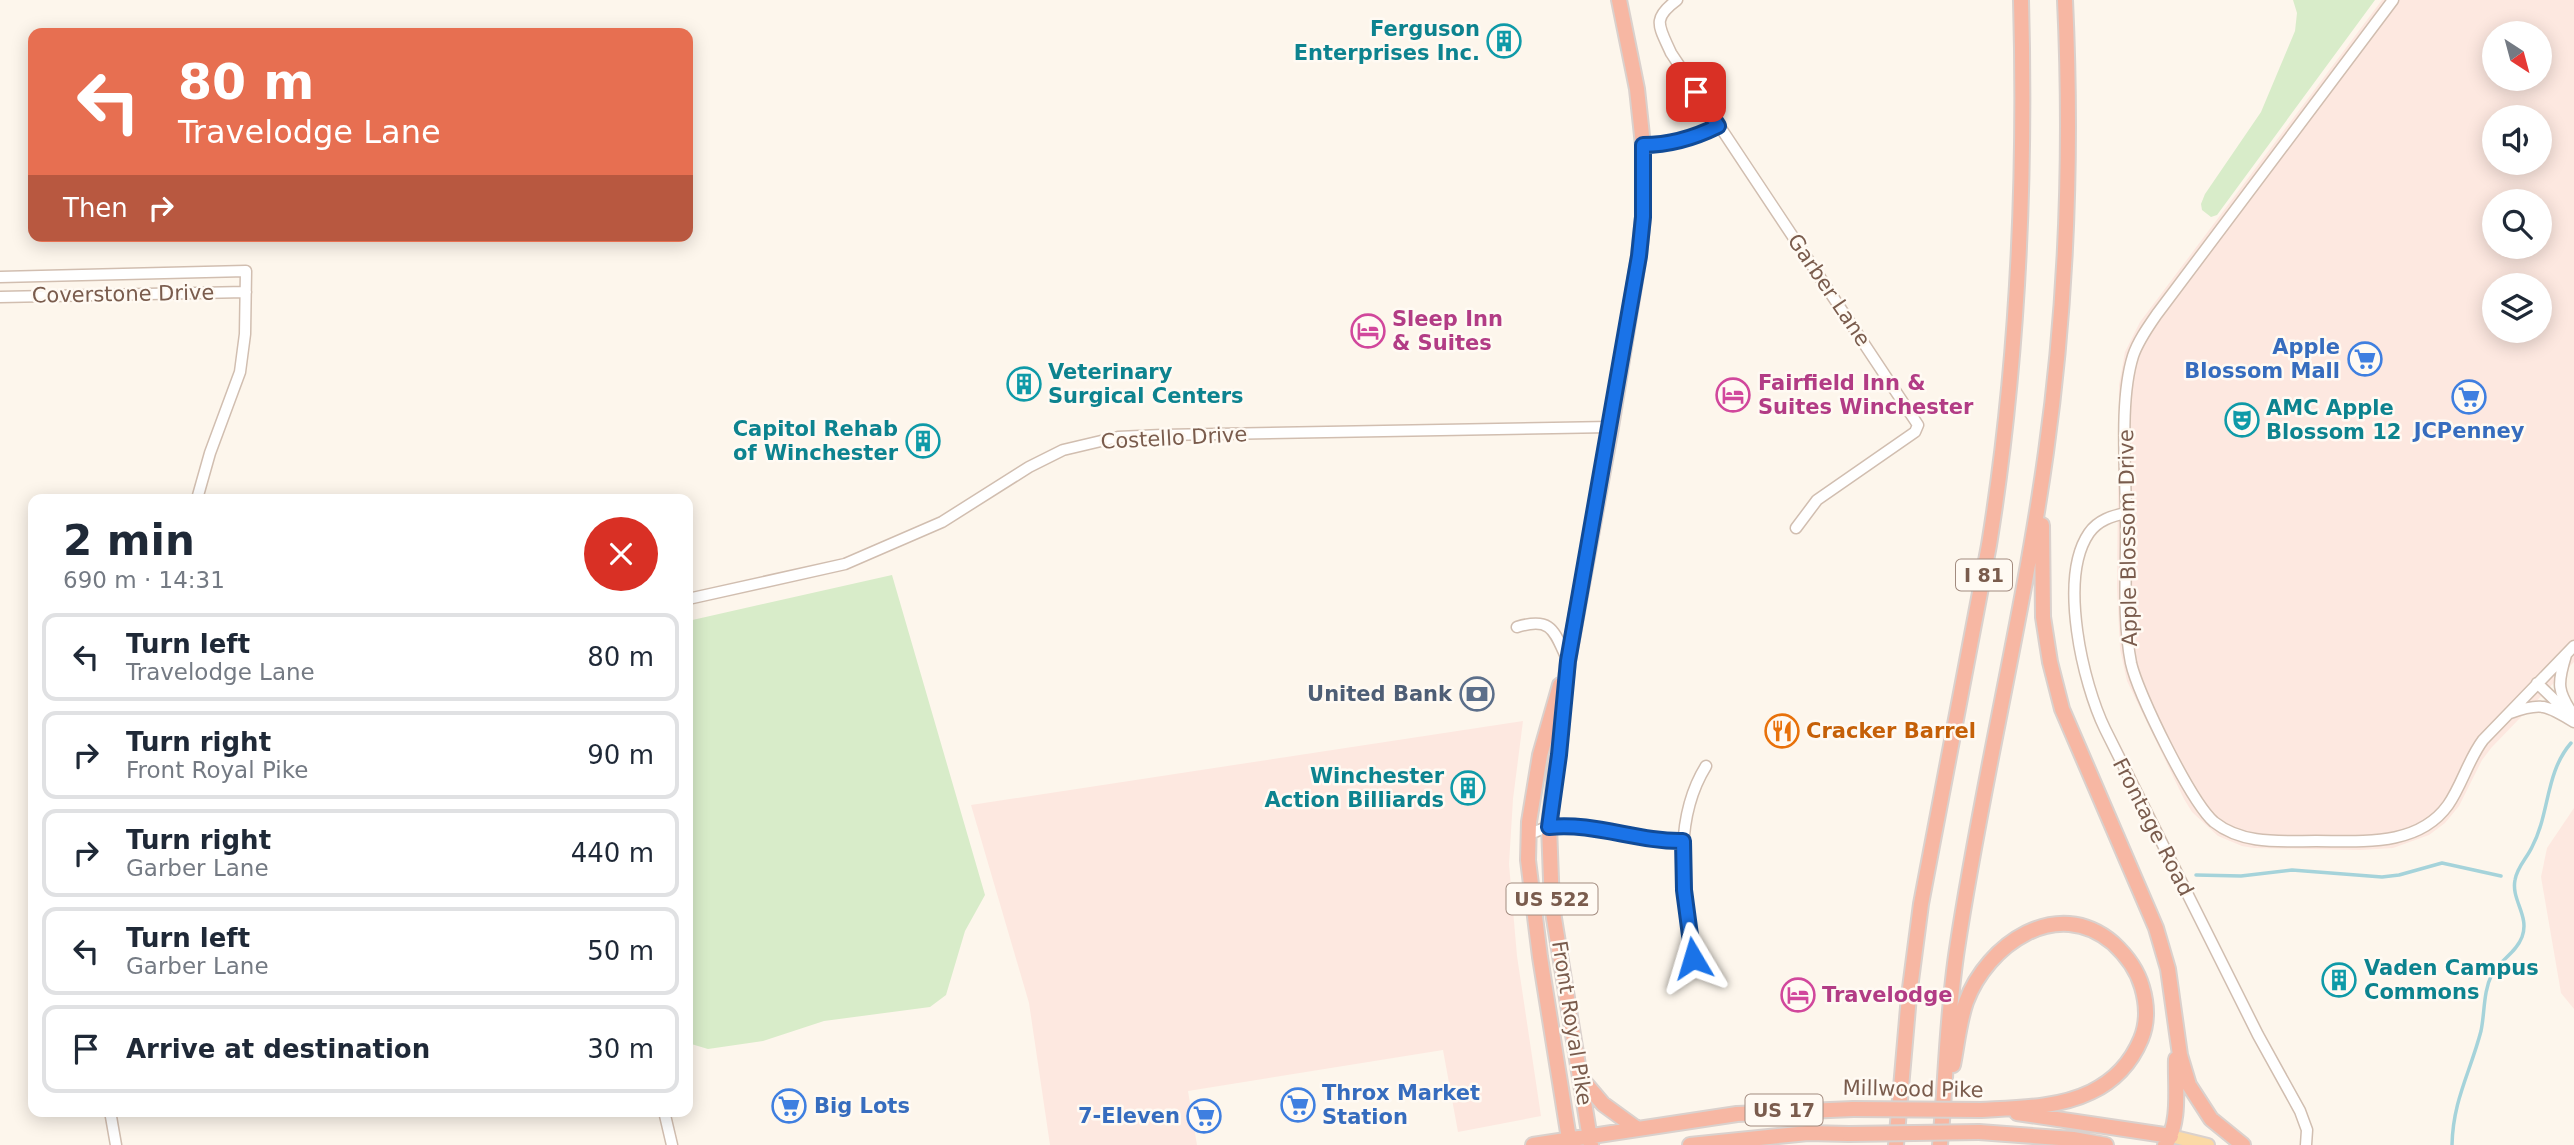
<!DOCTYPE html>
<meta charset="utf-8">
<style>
:root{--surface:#fff;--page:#f6f6f7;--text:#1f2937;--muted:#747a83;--line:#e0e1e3}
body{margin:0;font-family:"DejaVu Sans",sans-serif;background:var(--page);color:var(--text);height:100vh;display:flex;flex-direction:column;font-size:26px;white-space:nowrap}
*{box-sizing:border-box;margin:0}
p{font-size:23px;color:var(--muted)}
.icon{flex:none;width:38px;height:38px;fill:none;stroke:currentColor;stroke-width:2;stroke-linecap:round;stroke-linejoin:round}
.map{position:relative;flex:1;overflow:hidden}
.panel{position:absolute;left:28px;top:494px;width:665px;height:623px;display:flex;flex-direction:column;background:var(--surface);border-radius:14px;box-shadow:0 4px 18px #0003}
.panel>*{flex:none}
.top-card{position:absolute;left:28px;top:28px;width:665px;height:214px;border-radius:14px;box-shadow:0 4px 18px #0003;background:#e76f51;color:#fff;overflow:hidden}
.needle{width:46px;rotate:144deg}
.tools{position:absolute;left:2482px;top:21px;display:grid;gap:14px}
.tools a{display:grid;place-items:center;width:70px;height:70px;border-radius:50%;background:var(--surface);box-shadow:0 4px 18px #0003;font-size:35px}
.pin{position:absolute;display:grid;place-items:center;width:60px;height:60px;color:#fff;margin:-30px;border-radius:14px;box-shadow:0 4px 10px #0006}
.me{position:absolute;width:77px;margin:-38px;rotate:353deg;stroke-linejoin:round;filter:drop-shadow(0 0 5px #0008)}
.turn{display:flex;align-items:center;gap:24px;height:147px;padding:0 35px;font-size:32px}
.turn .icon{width:91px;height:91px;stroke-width:2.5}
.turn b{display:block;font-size:49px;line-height:60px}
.then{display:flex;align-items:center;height:66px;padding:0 35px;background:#0003;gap:14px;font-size:26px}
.round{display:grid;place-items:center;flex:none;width:74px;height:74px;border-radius:37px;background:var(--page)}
.head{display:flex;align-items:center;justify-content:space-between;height:119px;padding:0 35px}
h1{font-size:42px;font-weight:700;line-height:52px}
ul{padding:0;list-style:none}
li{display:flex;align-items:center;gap:21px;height:88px;margin:0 14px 10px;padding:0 21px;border:4px solid var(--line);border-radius:14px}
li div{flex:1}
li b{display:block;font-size:26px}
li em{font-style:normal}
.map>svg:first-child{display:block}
</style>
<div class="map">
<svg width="2574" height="1145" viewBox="0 0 2574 1145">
<rect width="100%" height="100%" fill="#fdf6ec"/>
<path fill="#fde8e0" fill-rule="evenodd" d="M2382,0h192v662l-82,85 -10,13 -23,46 -14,17 -16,12 -36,13 -33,2 -106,-2 -12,-2 -24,-10 -26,-24 -8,-13 -57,-118 -7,-32 -3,-62 2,-202 6,-33 15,-30zM2494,33h45v46h-45zM2494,117h45v46h-45zM2494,201h45v46h-45zM2494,285h45v46h-45z
M1523,721l-10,78 -4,65 8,92 24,160 -83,16 -15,-82 -255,41 9,54h-147l-21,-142 -58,-198z
M2574,808v201l-13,-16 -20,-116 6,-29z"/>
<path fill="#d8ecc9" d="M2293,0h82l-158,215 -6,2 -9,-7 -1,-6 4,-10 56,-82 34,-81 2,-18z
M892,575l93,320 -20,36 -19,64 -16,12 -106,14 -61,20 -55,8 -20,-6v-422z"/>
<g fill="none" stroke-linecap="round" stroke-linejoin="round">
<path stroke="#a5d3da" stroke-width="3.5" d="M2196,875l45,1 51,-6 90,7 17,-2 43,-12 59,13
M2452,1145c1,-45 18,-72 29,-114 4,-19 2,-39 11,-57 8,-14 24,-21 30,-37 8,-21 -11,-37 -7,-57 2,-13 12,-22 17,-33 18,-34 13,-74 39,-104"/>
<defs>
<path id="minor" d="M1677,0c-26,19 -18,26 -6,53l247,372 -3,7 -98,68 -21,28
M2393,0l-236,314c-9,13 -19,27 -24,42 -14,45 -7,115 -7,164 1,46 -4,97 5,143 7,31 60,139 83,159 29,23 67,19 102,19 45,0 102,6 132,-36 14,-20 20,-45 35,-65l91,-94
M1643,145c27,0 51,-7 75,-19
M0,277l246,-6 -1,63 -5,38 -30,81 -13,46
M0,297l246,-5
M2126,513c-14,3 -28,7 -37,20 -31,45 -6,151 16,196l153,306 42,76 7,19 -1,15
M688,599l157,-35 97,-42 87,-55 34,-17 55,-13 44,-2 449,-8
M1517,627c36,-11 37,5 51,34
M2566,655c-9,29 -9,36 8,61
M2537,683l30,29
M2510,713c31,-11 37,-8 64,9
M1529,834c7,-2 14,-6 21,-8 35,-7 93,15 133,15
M1693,958c-8,-64 -23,-134 13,-192
M110,1111l6,34
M664,1111l8,34"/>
<path id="major" d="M2171,1136l37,9"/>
<path id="highway" d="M2042,525l1,92 7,45 12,47 94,219 12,41 12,86 9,30 22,34 32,26
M1560,685l-20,70 -11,67 -1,38 12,97 30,188
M1953,1065c4,-20 6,-43 13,-63 21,-57 91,-107 147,-59 13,12 24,26 29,44 5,17 6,35 -1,52 -10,24 -27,42 -50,53 -33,16 -74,16 -110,18
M1581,1078l22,26 33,24
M2017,1113l154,23
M1979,1132l94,7 33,6
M1533,1145l204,-31 116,-5
M1591,1145l-39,-239 -3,-80 19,-165 43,-234 28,-171 4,-39v-72l-6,-56 -18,-89
M1690,1145l118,-12 41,1
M1896,1145l13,-149 12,-92 68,-359c29,-180 37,-362 32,-545
M1940,1145c6,-65 7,-131 17,-196 25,-167 66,-331 89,-497 21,-150 26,-302 19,-452
M2165,1145c16,-21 10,-60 11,-86"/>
</defs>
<use href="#minor" stroke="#d1beb0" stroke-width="13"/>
<use href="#major" stroke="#dad1cd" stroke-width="16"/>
<use href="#highway" stroke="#dad1cd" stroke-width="18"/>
<use href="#minor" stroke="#fff" stroke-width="10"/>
<use href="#major" stroke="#fbd9a5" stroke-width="12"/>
<use href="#highway" stroke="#f7b7a3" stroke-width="14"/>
<defs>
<path id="highway-bridge" d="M1853,1109l128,1
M1849,1134l130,-2"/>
</defs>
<use href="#highway-bridge" stroke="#dad1cd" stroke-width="18" stroke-linecap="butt"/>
<use href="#highway-bridge" stroke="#f7b7a3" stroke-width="14"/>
</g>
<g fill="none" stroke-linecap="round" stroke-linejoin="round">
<defs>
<path id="route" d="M1693,958l-9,-68 -1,-49c-45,1 -89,-19 -134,-14l10,-72 9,-94 71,-405 4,-39v-72c27,0 51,-7 75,-19l-22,-34"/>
</defs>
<use href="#route" stroke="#114b97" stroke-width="18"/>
<use href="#route" stroke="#1a73e8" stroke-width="12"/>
</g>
<defs>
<symbol id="building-ring" viewBox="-11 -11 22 22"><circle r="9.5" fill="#fffaf3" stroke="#0f9aa8" stroke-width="1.5"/><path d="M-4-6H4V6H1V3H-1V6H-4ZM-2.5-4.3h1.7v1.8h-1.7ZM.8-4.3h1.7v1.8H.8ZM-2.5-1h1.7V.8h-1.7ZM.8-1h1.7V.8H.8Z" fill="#0f9aa8"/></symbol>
<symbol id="hotel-ring" viewBox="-11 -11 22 22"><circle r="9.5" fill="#fffaf3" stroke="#d1479c" stroke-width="1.5"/><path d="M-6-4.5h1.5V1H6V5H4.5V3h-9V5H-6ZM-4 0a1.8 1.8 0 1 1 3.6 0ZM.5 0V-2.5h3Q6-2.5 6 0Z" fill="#d1479c"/></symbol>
<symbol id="supermarket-ring" viewBox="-11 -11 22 22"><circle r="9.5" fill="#fffaf3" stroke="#3f7fe0" stroke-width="1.5"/><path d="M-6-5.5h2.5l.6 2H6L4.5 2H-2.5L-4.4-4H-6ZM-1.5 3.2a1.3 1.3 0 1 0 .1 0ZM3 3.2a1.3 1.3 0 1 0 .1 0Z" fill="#3f7fe0"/></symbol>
<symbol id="theatre-ring" viewBox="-11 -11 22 22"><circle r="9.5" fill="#fffaf3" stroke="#0f9aa8" stroke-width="1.5"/><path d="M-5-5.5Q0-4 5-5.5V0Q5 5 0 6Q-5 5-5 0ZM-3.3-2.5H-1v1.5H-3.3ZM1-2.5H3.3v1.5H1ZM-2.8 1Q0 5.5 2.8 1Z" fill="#0f9aa8"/></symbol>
<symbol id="bank-ring" viewBox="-11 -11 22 22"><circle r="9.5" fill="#fffaf3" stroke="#5c6f8a" stroke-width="1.5"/><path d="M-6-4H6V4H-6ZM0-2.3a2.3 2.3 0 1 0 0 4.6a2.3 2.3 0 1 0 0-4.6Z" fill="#5c6f8a"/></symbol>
<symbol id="restaurant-ring" viewBox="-11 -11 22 22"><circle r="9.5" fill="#fffaf3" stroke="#e8710a" stroke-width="1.5"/><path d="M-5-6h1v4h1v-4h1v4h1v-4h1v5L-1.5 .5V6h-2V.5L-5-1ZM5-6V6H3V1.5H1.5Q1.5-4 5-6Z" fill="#e8710a"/></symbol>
</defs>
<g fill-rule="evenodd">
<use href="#building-ring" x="1485" y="22" width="38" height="38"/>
<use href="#hotel-ring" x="1349" y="312" width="38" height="38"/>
<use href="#supermarket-ring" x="2346" y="340" width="38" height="38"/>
<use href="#building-ring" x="1005" y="365" width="38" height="38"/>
<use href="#hotel-ring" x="1714" y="376" width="38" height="38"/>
<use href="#supermarket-ring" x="2450" y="378" width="38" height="38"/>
<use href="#theatre-ring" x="2223" y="401" width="38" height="38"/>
<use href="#building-ring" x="904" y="422" width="38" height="38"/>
<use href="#bank-ring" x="1458" y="675" width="38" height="38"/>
<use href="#restaurant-ring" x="1763" y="712" width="38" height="38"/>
<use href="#building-ring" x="1449" y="769" width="38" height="38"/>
<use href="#building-ring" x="2320" y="961" width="38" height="38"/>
<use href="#hotel-ring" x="1779" y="976" width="38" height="38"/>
<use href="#supermarket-ring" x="1279" y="1086" width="38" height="38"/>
<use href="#supermarket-ring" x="770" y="1087" width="38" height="38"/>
<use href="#supermarket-ring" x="1185" y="1097" width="38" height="38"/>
</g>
<g text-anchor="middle" stroke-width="5" stroke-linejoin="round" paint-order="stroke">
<g fill="#fffaf3" stroke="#a28b7f" stroke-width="2">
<rect x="1956" y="559.5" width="56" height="31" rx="5"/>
<rect x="1506.5" y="883.5" width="91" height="31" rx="5"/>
<rect x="1745.5" y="1094.5" width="77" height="31" rx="5"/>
</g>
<g font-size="19" font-weight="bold" fill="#7a5c4d">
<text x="1984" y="582">I 81</text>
<text x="1552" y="906">US 522</text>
<text x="1784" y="1117">US 17</text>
</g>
<g font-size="21" font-weight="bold" fill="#0d838f" stroke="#fffaf3" text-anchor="end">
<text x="1480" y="36">Ferguson<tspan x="1480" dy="24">Enterprises Inc.</tspan></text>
<text x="1048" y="379" text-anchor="start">Veterinary<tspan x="1048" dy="24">Surgical Centers</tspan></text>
<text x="2266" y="415" text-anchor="start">AMC Apple<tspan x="2266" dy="24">Blossom 12</tspan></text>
<text x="898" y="436">Capitol Rehab<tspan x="898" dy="24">of Winchester</tspan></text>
<text x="1444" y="783">Winchester<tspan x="1444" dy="24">Action Billiards</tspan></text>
<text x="2364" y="975" text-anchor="start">Vaden Campus<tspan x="2364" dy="24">Commons</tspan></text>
</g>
<g font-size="21" fill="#7a5c4d" stroke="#fffaf3">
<text transform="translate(1829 290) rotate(56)" y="7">Garber Lane</text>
<text transform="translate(123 294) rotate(-1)" y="7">Coverstone Drive</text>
<text transform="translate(1174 438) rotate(-3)" y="7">Costello Drive</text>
<text transform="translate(2128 538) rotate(-91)" y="7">Apple Blossom Drive</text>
<text transform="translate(2153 827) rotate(63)" y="7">Frontage Road</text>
<text transform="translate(1572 1023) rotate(81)" y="7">Front Royal Pike</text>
<text transform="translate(1913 1089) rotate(1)" y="7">Millwood Pike</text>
</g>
<g font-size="21" font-weight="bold" fill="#b23c85" stroke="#fffaf3" text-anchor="start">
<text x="1392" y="326">Sleep Inn<tspan x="1392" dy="24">&amp; Suites</tspan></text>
<text x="1758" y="390">Fairfield Inn &amp;<tspan x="1758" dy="24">Suites Winchester</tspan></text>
<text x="1822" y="1002">Travelodge</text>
</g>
<g font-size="21" font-weight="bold" fill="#366cbe" stroke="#fffaf3" text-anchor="end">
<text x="2340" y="354">Apple<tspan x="2340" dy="24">Blossom Mall</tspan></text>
<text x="2469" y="438" text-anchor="middle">JCPenney</text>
<text x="1322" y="1100" text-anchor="start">Throx Market<tspan x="1322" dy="24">Station</tspan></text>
<text x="814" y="1113" text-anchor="start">Big Lots</text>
<text x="1180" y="1123">7-Eleven</text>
</g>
<g font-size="21" font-weight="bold" fill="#4e5e75" stroke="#fffaf3" text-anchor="end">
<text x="1452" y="701">United Bank</text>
</g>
<g font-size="21" font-weight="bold" fill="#c56008" stroke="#fffaf3" text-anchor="start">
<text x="1806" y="738">Cracker Barrel</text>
</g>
</g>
</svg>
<div class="tools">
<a><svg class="needle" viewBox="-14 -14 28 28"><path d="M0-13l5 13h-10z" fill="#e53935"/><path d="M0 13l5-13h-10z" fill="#747a83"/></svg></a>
<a><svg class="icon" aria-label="sound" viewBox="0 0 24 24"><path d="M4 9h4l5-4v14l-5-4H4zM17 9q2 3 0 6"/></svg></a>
<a><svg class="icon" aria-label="search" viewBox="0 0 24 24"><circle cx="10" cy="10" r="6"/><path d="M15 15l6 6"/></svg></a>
<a><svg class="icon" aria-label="layers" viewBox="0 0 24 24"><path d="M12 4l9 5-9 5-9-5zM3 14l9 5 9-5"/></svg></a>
</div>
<div class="pin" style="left:1696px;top:92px;background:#d93025"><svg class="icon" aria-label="arrive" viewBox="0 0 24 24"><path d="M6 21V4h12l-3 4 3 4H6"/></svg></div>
<svg class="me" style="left:1693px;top:958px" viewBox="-20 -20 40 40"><path d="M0-17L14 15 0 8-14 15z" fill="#1a73e8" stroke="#fff" stroke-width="4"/></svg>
<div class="top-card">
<div class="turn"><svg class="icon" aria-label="left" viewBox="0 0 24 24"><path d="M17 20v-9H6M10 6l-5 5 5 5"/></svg><div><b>80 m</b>Travelodge Lane</div></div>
<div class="then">Then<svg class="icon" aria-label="right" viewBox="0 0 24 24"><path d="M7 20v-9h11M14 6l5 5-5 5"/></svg></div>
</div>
<section class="panel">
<div class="head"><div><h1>2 min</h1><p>690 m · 14:31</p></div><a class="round" style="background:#d93025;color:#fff"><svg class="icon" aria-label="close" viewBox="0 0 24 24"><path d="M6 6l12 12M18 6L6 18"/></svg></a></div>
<ul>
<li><svg class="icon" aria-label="left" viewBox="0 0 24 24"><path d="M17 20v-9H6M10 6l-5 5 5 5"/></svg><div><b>Turn left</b><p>Travelodge Lane</p></div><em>80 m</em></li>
<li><svg class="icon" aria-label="right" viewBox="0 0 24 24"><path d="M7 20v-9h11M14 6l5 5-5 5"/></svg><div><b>Turn right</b><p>Front Royal Pike</p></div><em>90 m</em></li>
<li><svg class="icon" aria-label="right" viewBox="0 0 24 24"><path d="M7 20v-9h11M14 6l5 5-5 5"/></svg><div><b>Turn right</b><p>Garber Lane</p></div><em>440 m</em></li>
<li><svg class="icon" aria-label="left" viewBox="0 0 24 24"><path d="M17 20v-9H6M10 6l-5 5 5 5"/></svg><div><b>Turn left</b><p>Garber Lane</p></div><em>50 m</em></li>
<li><svg class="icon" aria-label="arrive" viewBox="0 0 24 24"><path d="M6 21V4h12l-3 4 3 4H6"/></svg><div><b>Arrive at destination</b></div><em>30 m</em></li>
</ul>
</section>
</div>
